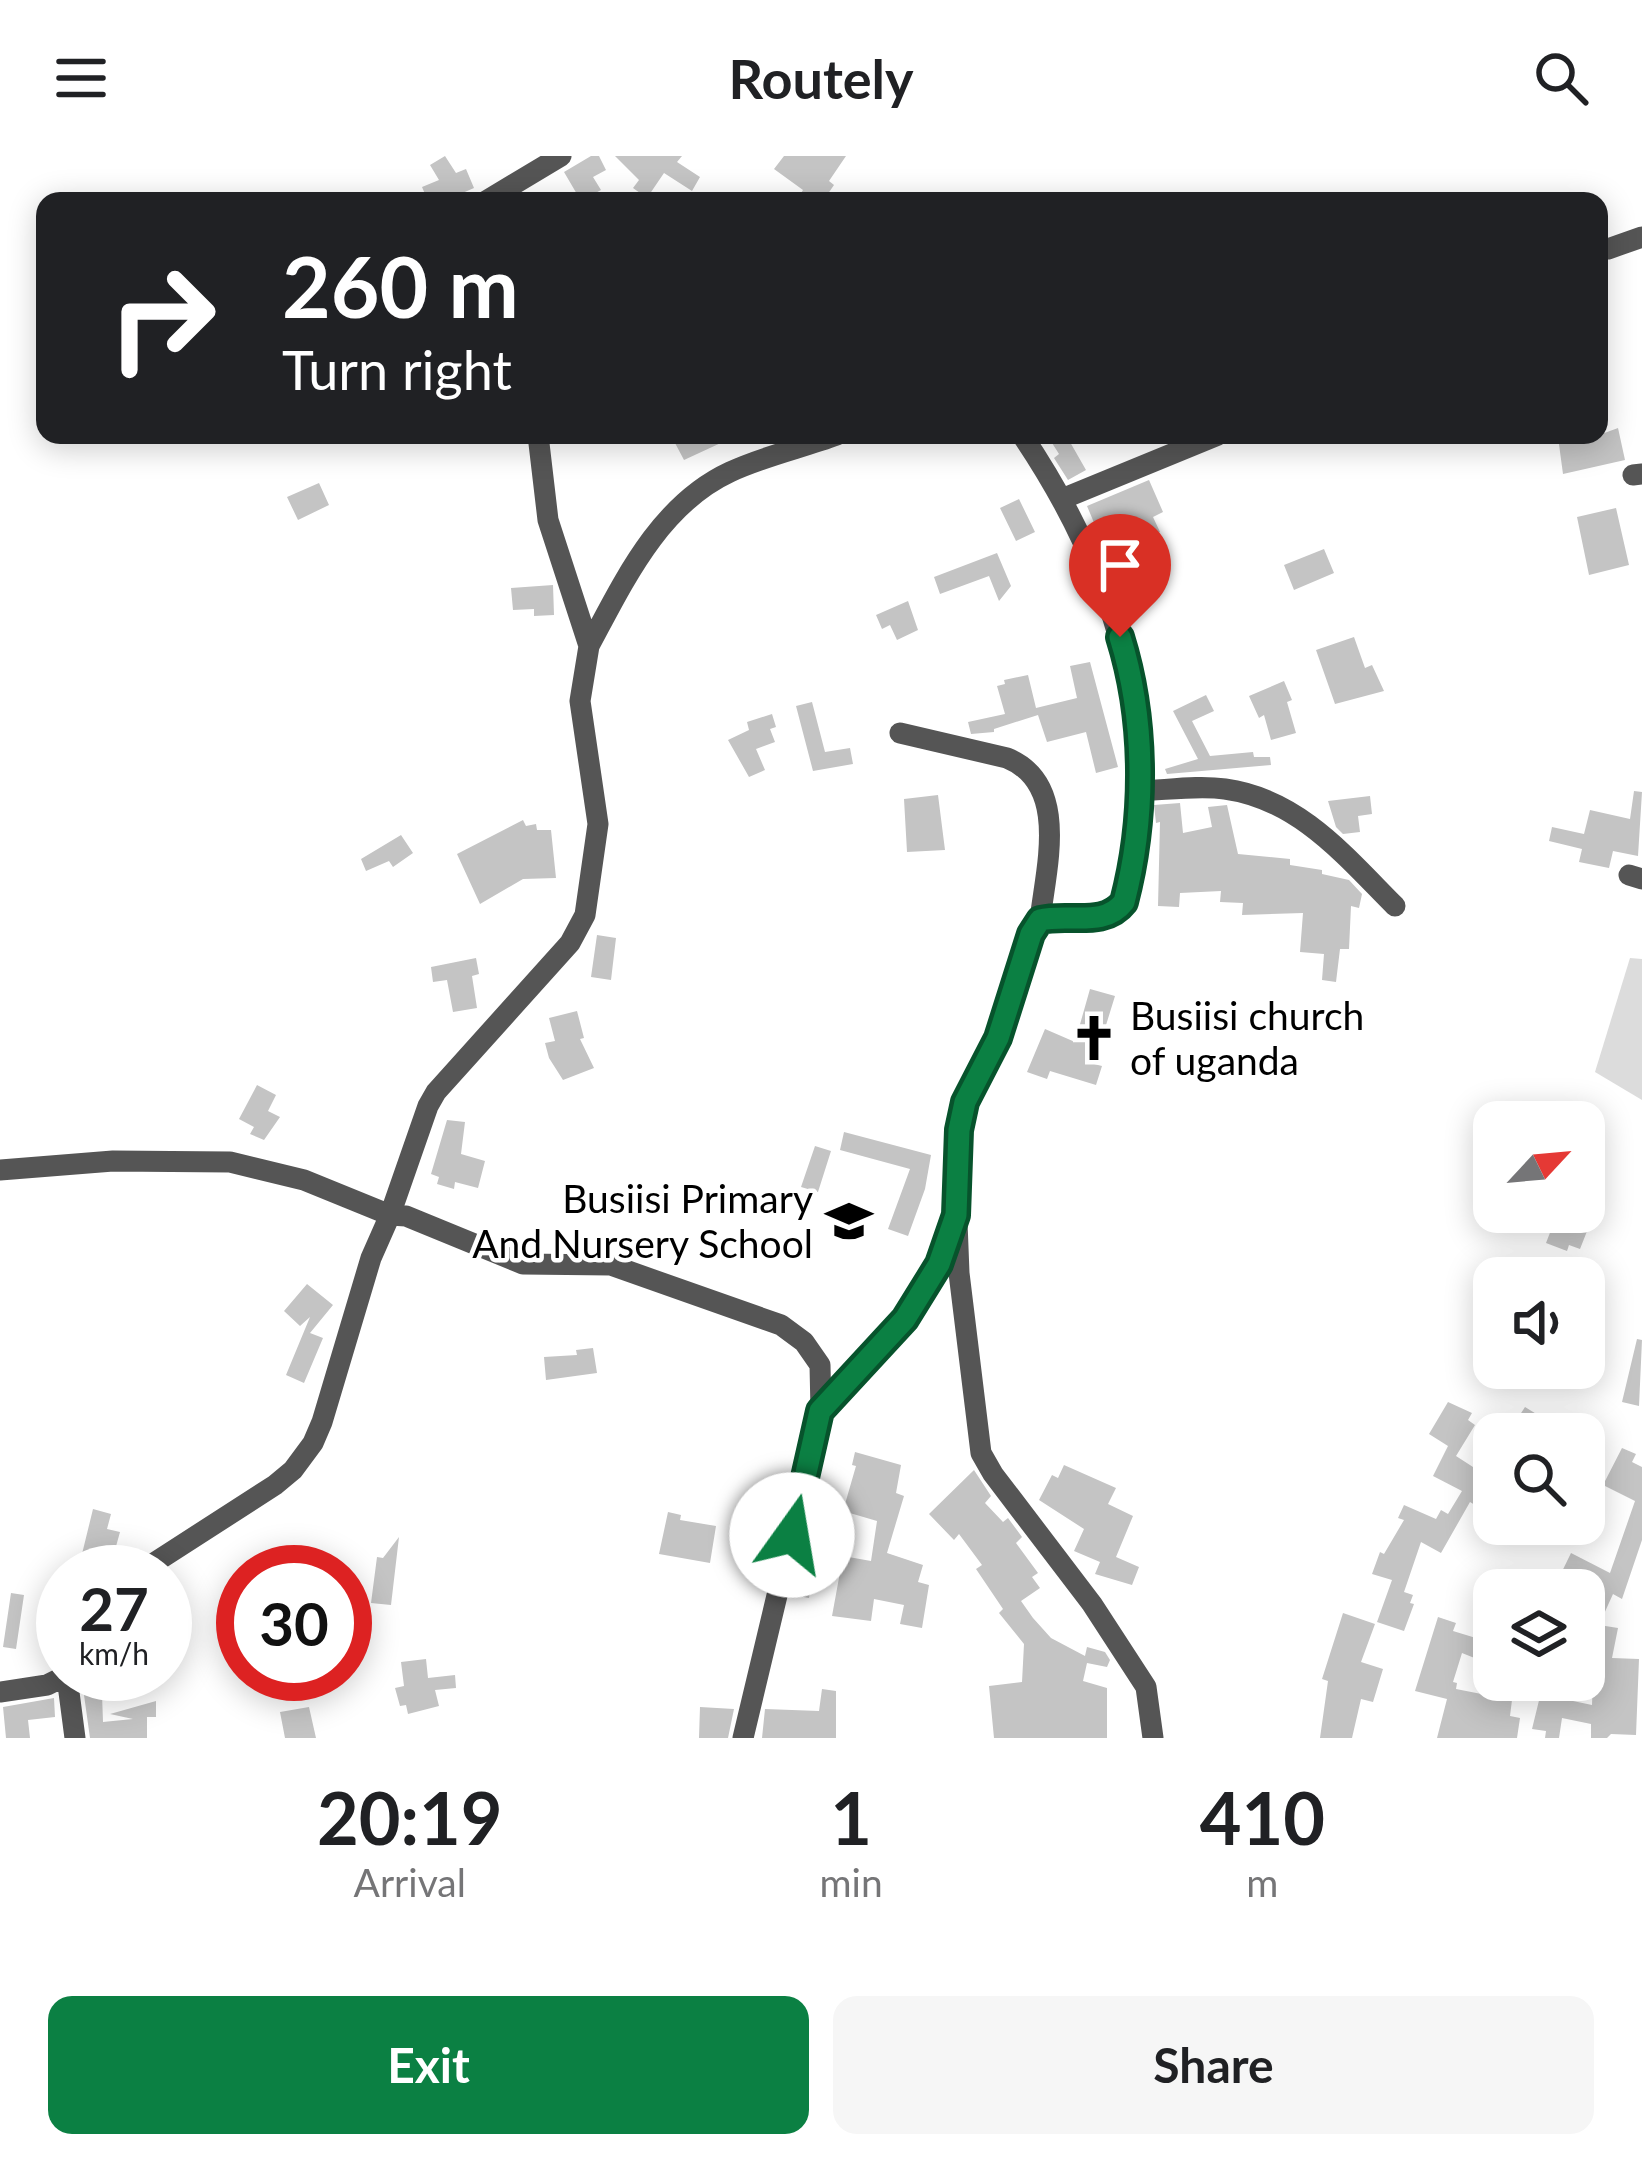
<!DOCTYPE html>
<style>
:root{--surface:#fff;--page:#f6f6f6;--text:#202124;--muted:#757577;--accent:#0b8043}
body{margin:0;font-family:Lato,sans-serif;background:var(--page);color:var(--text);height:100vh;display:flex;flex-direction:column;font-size:45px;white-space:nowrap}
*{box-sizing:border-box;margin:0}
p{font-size:39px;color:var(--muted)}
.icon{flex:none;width:66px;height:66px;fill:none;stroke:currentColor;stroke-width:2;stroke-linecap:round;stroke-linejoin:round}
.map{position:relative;height:1582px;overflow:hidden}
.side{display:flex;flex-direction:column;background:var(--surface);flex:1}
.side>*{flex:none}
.top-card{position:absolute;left:36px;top:36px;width:1572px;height:252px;border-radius:24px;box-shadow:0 6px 30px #0003;background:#202124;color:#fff;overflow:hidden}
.needle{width:78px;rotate:64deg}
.buttons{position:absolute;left:1473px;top:945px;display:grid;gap:24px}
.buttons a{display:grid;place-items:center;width:132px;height:132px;border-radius:24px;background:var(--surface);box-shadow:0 6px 30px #0003;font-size:60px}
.speed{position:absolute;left:36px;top:1389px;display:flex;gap:24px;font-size:60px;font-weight:700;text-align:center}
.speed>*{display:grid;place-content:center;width:156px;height:156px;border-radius:50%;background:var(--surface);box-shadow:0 6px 30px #0003;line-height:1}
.speed small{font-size:30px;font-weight:400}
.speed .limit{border:18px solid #d22;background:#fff;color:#111}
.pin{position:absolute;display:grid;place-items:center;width:102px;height:102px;color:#fff;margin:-123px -51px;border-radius:50% 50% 50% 0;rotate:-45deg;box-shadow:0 0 12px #0007}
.pin .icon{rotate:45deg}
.me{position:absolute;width:132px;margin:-66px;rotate:13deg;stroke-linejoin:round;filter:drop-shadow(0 0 9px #0008)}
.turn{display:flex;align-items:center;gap:42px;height:252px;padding:0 48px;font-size:54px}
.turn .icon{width:156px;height:156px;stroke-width:2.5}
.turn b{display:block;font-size:84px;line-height:102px}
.eta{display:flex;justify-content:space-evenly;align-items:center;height:204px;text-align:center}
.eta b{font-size:72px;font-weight:700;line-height:84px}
.cta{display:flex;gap:24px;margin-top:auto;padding:24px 48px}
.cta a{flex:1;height:138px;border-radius:24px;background:var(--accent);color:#fff;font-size:48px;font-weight:700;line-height:138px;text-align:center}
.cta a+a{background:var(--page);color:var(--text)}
header{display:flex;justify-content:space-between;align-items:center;height:156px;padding:0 48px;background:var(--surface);font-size:54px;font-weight:700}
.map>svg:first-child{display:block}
</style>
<header><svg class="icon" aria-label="menu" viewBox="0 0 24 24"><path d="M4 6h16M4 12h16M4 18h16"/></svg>Routely<svg class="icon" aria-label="search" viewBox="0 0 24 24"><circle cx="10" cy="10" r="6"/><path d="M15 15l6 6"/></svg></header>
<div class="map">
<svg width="1642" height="1582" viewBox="0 0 1642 1582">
<rect width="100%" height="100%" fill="#fff"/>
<path fill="#dcdcdc" d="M1630,802l12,1v141l-47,-28z"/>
<path fill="#c4c4c4" d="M445,0l11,17 10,-4 8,19 -30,13h-16l-6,-14 17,-7 -9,-15z
M591,0h8l7,14 -13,7 8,13 -20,11 -17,-29z
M615,0h67l-5,6 23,15 -8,14 -28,-18 -17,25 -14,-10 6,-8z
M784,0h62l-17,25 5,4 -11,16h-27l7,-11 -29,-21z
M1618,272l7,32 -62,14 -5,-37 41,-2z
M691,279h47l-54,25 -9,-17z
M1047,279h19l20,35 -18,10 -14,-22 5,-4z
M1149,324l14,32 -10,5 7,15 -49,18 -11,-27 -5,2 -8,-19z
M319,327l10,22 -31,15 -11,-23z
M1019,343l16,33 -19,9 -16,-33z
M1616,352l13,57 -40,10 -12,-58z
M1324,393l10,24 -40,17 -10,-25z
M997,397l14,33 -12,15 -10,-25 -49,18 -6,-17z
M553,429l1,30 -20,1v-7l-21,1 -2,-22z
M908,445l10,29 -21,10 -7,-15 -8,4 -6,-14z
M1354,481l11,31 7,-3 12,26 -49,13 -19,-54z
M1090,506l28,105 -22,6 -10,-41 -39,10 -9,-27 -44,14v3l-23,2 -3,-12 37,-8 -8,-28 8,-2 -1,-4 24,-5 8,33 41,-10 -7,-32z
M1284,525l8,19 -5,2 9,31 -25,7 -7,-25 -5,3 -10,-22z
M1206,539l8,16 -22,10 18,35 43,-4 1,5h16l1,8 -104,9 -2,-5 33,-10 -25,-48z
M812,546l13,50 25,-4 3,16 -40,7 -17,-65z
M772,558l4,13 -6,2 5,13 -19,7 9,21 -16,7 -21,-37 21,-10 -2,-8z
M1634,635l8,1 -4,64 -25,-5 -4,17 -30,-6 3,-13 -33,-8 3,-14 32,7 6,-24 40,9z
M938,639l7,55 -38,2 -3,-53z
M1370,640l2,18 -14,2 2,16 -17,2 -7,-7 -8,-26z
M1180,647l3,30 29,-6 -4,-20 19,-2 11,49 52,5v6l32,5v4l27,6 13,14 -3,14 -8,-2 -2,43h-9l-4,33 -14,-2 2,-26 -24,-2 3,-39 -61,2 1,-12 -23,-1 1,-11 -41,2 -1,14 -21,-1 2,-84 -4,1 -2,-18z
M523,664l3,6 10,-2 1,6h14l5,48 -33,1 -43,25 -23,-50z
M401,679l12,18 -20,14 -4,-6 -23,10 -5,-12z
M597,779l19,3 -5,42 -20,-3z
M476,802l3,16 -7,2 5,32 -24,4 -6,-32 -14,2 -2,-15z
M1090,833l25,7 -21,68 8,2 -6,19 -46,-14 -3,8 -20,-7 18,-43 30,13z
M577,855l7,27 -4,1 14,29 -31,12 -14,-22 -4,-15 10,-2 -6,-23z
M257,929l19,10 -8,16 12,6 -16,23 -14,-6 4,-7 -15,-8z
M447,964l18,2 -4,32 24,7 -7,27 -23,-6 -1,7 -17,-5 2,-7 -8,-3z
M844,976l87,23 -6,34 -17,47 -20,-7 22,-60 -70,-19z
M815,990l16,5 -13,41 -17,-5z
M1558,1056l35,4 -13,33 -11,-4 -2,6 -21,-8z
M307,1128l26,21 -23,28 13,5 -19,45 -18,-8 24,-58 -10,9 -16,-15z
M1637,1183l5,1 -3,66 -17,-4z
M593,1192l4,25 -51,7 -2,-23 33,-2 -1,-5z
M1448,1246l24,11 -4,7 7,5 -19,31 34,22 -15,27 -5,-3 -29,51 -20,-11 -17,50 9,3 -3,8 4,1 -10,27 -27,-9 15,-42 -20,-6 8,-22 4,2 20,-34 -6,-2 6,-13 32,14 5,-9 7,4 14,-23 -29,-15 15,-30 -19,-12z
M1525,1251l44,27h-45l-12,-7z
M1622,1292l14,6 -4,8 10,5v73l-20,59 -9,-5 -14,31 19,3 -6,30 27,1 -3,76 -25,-1 -4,4h-16v-14l-29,-6 -3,20h-14l1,-7 -14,-2 12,-49h13l-3,17 38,8 2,-52 -10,-2v-61h-31l18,-37 39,20 25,-72 -32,-16z
M855,1296l46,13 -5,28 8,3 -17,57 36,12 -5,17 11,3 -7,43 -22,-4 4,-19 -30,-6 -3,22 -39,-5 11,-60 28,5 6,-40 -34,-10 13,-45 -4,-1z
M1064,1309l52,23 -8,16 25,12 -17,41 23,10 -7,18 -37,-11 5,-12 -26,-11 10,-22 -45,-29 13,-25 6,3z
M974,1314l17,26 -6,7 18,19 5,-4 14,19 -6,6 22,30 -6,4 8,11 -19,13 12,17 18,20 34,18 2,-9 18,5 5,8 -3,7 -20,-4 -4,18 24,7v50h-113l-5,-52 33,-4 2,-38 -25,-31 4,-4 -27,-40 6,-4 -23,-31 -5,6 -25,-26z
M93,1353l18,5 -4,15 13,3 -5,18 -8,-2 -3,11 -22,-5z
M668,1356l13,3 -1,5 36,6 -6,37 -51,-9z
M399,1381l-8,68 -20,-2 6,-46 6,1z
M804,1392l13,2 -8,48 -16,-3z
M11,1437l13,2 -8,54 -13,-2z
M1343,1457l32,11 -14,38 22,7 -10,33 -12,-3 -9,39h-32l8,-57 -6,-2z
M1438,1461l18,6 -3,8 36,11 -7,19 -20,-8 -9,29 4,1 -1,6 56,11 -2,16 10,2 -3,20h-80l10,-39 -32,-8z
M426,1503l2,19 27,-3 1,13 -21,2 4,16 -31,8 -2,-9 -6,1 -5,-18 9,-2 -3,-24z
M822,1533l14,2v47h-74l3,-29 54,2z
M102,1538l1,28 30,-3 -23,-5 46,-13v16h-9v21h-57l-6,-43z
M54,1542l1,19 -27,3 2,18h-24l-3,-31z
M309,1551l7,31h-31l-5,-26z
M700,1551l34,2 -6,29h-29z"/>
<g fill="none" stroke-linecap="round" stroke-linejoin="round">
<path stroke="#555" stroke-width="21" d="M486,45l75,-45
M1608,93l34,-12
M1022,279c92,136 147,304 102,467 -20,26 -55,11 -84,18l-9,14 -34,104 -32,64 -6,28 -3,66 3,77 22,180 12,21 99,130 54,83 7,51
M1633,319l9,-1
M1062,343l156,-64
M589,490c35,-65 70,-141 141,-174 34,-16 72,-24 107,-37
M900,577l107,25c63,26 39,109 33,162
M1139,635c28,-1 59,-6 86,-2 74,10 121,68 170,117
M1629,719l13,4
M0,1014l113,-9 117,1 74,18 86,35 16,1 117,48 88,1 170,60 23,17 16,23 1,46 -78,327
M821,1255l102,-116 29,-68
M140,1416l135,-87 18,-15 20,-27 9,-21 49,-164 19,-43 38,-109 8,-14 134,-149 15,-28 13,-91 -18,-123 9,-55 -41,-126 -10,-85
M67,1521l8,61
M0,1536l47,-7 22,-11"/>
</g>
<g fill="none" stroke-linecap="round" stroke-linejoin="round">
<defs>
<path id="route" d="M792,1379l28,-124 85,-92 34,-55 17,-49 3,-85 6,-28 33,-64 33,-104 9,-14c29,-7 64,8 84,-18 22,-84 22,-182 -4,-265"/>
</defs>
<use href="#route" stroke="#07532c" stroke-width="30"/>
<use href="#route" stroke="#0b8043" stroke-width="21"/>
</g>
<defs>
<symbol id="church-bare" viewBox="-9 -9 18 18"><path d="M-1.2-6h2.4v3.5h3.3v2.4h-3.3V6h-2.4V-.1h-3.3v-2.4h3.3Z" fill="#000" stroke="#fff" stroke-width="2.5" paint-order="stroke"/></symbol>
<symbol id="school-bare" viewBox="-9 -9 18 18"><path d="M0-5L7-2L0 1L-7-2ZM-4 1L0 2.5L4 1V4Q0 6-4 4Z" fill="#000" stroke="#fff" stroke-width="2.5" paint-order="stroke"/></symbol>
</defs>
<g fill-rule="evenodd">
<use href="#church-bare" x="1061" y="849" width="66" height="66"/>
<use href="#school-bare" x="816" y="1032" width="66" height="66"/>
</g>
<g text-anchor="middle" stroke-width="9" stroke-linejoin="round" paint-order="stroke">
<g font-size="39" fill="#000" stroke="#fff" text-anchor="start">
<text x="1130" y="874">Busiisi church<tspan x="1130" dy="45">of uganda</tspan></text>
<text x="813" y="1057" text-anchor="end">Busiisi Primary<tspan x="813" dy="45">And Nursery School</tspan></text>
</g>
</g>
</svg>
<div class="buttons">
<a><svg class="needle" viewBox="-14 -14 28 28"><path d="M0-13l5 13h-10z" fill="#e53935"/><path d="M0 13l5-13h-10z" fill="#757577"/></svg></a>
<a><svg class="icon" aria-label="sound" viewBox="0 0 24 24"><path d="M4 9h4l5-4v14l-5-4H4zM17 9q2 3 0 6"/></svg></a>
<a><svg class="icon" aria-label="search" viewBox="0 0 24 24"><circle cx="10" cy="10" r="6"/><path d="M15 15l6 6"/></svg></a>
<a><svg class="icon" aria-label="layers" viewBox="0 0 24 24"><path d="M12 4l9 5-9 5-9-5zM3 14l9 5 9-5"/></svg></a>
</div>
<div class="speed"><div>27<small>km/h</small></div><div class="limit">30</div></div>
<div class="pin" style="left:1120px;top:481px;background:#d93025"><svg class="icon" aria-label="arrive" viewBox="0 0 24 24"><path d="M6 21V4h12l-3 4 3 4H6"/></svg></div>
<svg class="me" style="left:792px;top:1379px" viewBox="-20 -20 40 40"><circle r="19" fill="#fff"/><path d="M0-13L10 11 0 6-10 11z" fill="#0b8043"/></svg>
<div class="top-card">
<div class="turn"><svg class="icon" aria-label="right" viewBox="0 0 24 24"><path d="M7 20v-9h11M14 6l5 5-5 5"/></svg><div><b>260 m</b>Turn right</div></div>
</div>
</div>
<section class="side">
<div class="eta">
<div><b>20:19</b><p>Arrival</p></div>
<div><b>1</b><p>min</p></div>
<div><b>410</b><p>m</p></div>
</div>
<div class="cta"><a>Exit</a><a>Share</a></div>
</section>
